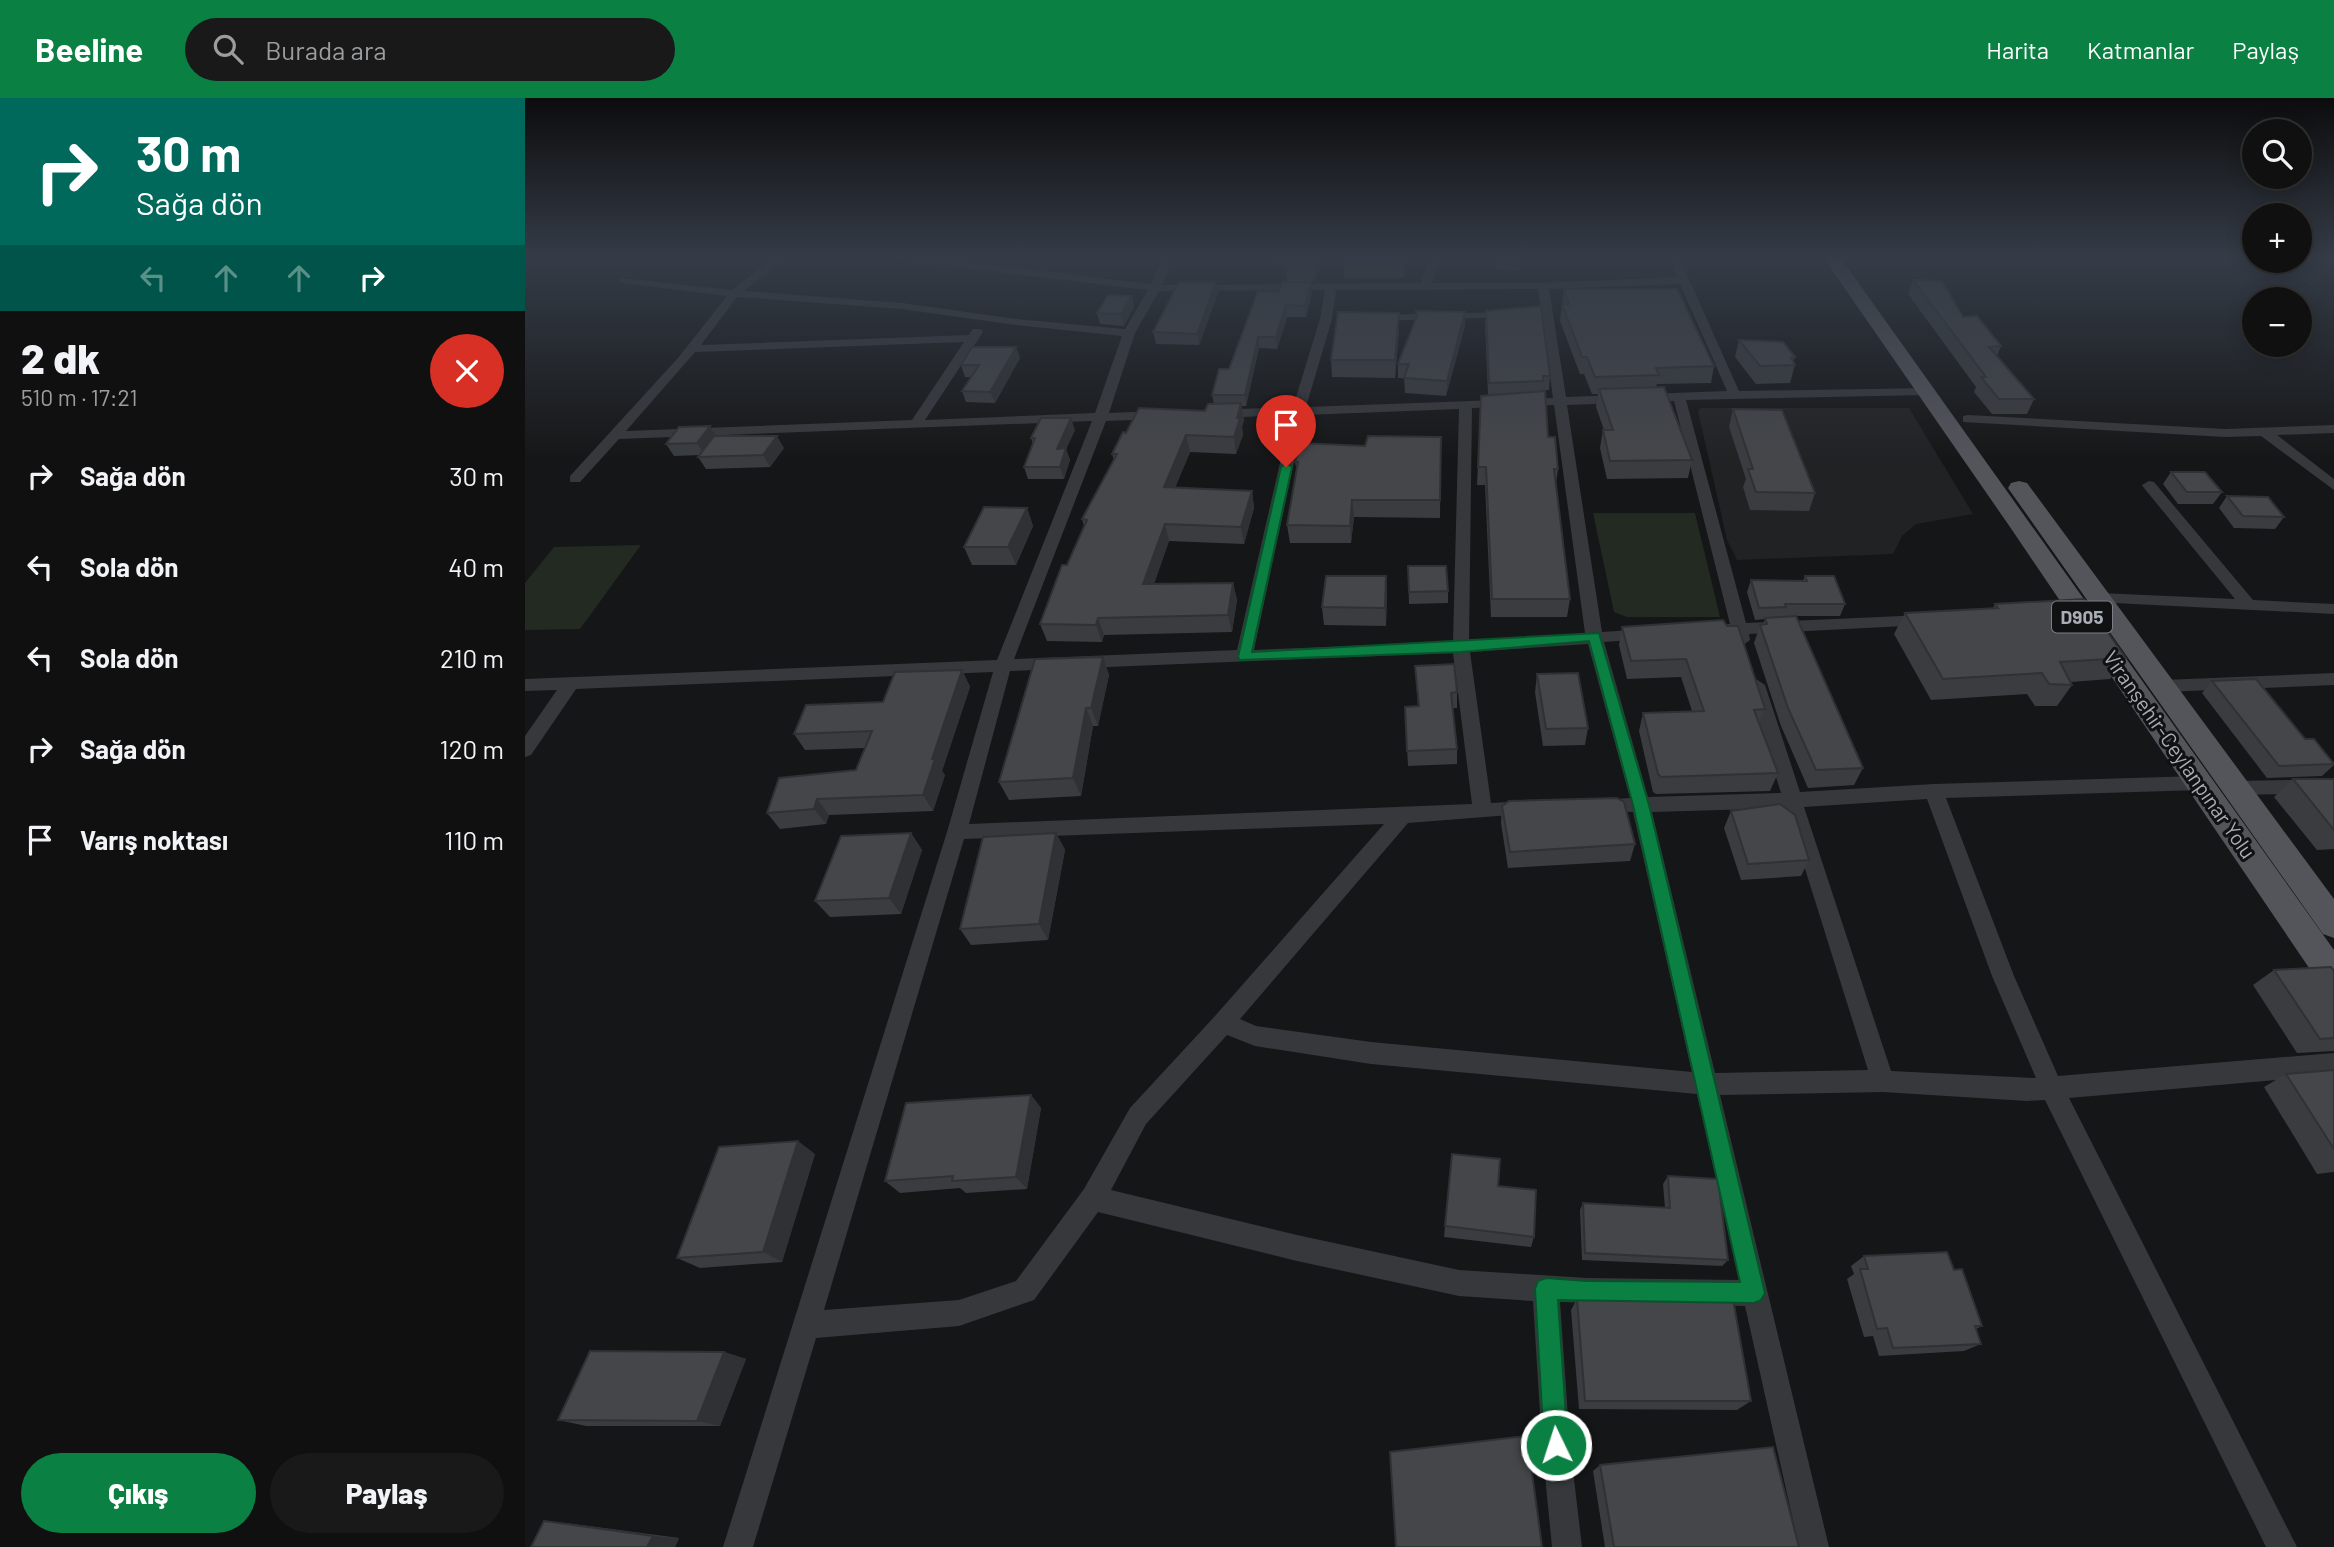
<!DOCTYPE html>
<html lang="tr">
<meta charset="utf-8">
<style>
:root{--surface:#101011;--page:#19191a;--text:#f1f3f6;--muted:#9c9d9f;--line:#303031;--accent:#0b8043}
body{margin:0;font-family:Barlow,sans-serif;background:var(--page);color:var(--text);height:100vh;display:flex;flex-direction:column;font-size:26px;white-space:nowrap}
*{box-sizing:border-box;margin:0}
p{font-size:23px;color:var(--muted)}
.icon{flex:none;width:38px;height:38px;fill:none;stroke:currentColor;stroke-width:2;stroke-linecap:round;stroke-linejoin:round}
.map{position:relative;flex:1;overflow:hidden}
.sheet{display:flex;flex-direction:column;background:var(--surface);width:525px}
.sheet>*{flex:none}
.hud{background:#00695c;color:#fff;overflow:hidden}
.fabs{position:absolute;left:1717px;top:21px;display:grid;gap:14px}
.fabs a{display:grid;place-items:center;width:70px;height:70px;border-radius:50%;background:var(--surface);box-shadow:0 4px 18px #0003,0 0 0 2px var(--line);font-size:35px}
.pin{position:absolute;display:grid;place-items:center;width:60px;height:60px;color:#fff;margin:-72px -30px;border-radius:50% 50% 50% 0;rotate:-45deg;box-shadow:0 0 7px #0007}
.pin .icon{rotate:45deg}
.me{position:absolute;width:77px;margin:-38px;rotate:356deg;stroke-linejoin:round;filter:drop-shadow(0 0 5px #0008)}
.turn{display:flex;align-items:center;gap:24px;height:147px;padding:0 21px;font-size:32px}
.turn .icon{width:91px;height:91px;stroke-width:2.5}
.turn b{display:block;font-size:49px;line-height:60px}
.lanes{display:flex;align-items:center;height:66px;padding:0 21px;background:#0003;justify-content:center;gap:35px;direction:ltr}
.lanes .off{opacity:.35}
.round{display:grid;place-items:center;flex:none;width:74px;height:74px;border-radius:37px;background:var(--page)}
.overview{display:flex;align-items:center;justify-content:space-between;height:119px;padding:0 21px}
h1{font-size:42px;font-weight:800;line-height:52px}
.cta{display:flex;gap:14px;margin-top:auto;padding:14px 21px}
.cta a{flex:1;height:80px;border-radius:42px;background:var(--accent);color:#fff;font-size:28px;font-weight:800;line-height:80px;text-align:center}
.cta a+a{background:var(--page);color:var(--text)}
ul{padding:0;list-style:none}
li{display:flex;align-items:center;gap:21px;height:91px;padding:0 21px}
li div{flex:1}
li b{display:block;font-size:26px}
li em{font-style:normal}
header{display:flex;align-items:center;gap:42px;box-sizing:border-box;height:98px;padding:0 35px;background:var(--accent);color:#fff}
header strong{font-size:33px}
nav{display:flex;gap:38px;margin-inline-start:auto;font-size:24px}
.search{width:490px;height:63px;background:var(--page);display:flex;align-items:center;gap:18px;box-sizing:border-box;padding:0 24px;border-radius:38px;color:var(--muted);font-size:26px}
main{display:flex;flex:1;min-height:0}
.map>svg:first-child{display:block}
</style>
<header>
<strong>Beeline</strong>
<div class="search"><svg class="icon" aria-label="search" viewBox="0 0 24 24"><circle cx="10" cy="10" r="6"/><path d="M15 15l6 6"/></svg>Burada ara</div>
<nav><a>Harita</a><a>Katmanlar</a><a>Paylaş</a></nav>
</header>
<main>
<section class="sheet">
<div class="hud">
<div class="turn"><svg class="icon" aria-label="right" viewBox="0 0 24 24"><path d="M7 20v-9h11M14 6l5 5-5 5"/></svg><div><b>30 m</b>Sağa dön</div></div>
<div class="lanes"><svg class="icon off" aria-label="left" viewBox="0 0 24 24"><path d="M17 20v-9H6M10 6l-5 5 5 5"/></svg><svg class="icon off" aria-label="ahead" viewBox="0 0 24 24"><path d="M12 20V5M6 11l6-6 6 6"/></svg><svg class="icon off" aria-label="ahead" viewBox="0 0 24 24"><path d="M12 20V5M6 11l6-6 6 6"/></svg><svg class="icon" aria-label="right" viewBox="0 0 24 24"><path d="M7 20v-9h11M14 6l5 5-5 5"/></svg></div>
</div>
<div class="overview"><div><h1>2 dk</h1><p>510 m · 17:21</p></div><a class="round" style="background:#d93025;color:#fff"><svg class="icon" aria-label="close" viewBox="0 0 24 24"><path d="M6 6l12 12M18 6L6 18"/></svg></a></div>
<ul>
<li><svg class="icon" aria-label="right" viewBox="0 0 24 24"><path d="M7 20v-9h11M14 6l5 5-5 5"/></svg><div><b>Sağa dön</b></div><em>30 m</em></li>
<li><svg class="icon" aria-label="left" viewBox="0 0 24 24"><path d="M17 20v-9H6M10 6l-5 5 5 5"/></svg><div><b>Sola dön</b></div><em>40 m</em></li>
<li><svg class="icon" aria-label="left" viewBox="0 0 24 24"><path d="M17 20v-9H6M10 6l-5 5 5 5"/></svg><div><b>Sola dön</b></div><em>210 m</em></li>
<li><svg class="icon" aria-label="right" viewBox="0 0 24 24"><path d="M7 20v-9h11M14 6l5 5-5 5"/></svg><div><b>Sağa dön</b></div><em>120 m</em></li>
<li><svg class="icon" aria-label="arrive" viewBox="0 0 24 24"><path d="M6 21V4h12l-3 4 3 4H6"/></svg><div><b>Varış noktası</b></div><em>110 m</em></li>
</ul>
<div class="cta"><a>Çıkış</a><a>Paylaş</a></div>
</section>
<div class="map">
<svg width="1809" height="1449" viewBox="0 0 1809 1449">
<rect width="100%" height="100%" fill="#151617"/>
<path fill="#212224" d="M1176,310h208l64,106 -57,10 -14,12 -9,18 -156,6 -10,-20 -29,-129z"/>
<path fill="#222a22" d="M1068,415h102l25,104h-93l-13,-5z
M116,447l-61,84 -55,1v-47l29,-36z"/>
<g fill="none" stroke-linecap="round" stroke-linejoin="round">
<path fill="#37383c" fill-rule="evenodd" d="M249,159h12l-42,34 158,12 114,16 109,10 23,-39 -250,-30 -5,-3h35l223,27 12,-27h11l-12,28 259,-2 9,-26h10l-8,26h111l134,-6 -8,-20h10l60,134 191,-3 2,3 -6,4 -240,5 60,223 178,-8 8,5 -8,5 -175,9 1,6 -8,6 -6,-2 -4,-9h-19l-8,-5 8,-5 17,-1 -56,-223 -107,4 35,227 43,-3 8,5 -8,5 -41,3 44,155 133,-4 -34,-108 9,-6 9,6 35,107 134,-8 265,-8 7,2 2,5 -2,5 -7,2 -253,8 68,178 44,100 276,-23v22l-265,23 228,449h-31l-221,-447 -18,1 -144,-9 -163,3 109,452h-30l-54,-241 -185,-4 10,143 12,102h-30l-10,-102 -9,-144 -74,-5 -162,-35 -199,-49 -64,88 -75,26 -143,12 -63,209h-30l224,-715 46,-160 -417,17 -45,66 -6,2v-21l32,-46 -32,1v-12l472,-19 95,-239 -473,18 -39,43h-10v-6l108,-118 49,-62 -103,-13 -5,-3 1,-2 112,12zM1155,186l47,107 -161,6 -17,-108zM1013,191l15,109 -247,9 26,-88 4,-29zM800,192l-5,29 -27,88 -76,3 -7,4 7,4 74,-3 -54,235 -223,9 92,-238 53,-2 7,-4 -7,-4 -50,2 26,-80 24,-42zM212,199l165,12 114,16 106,11 -27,77 -170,7 58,-88 -2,-3h-8l-4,6 -268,10zM439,244l-52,78 -286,11 69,-79zM1029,307l31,228 -116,8 3,-233zM934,311l-6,233 -199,8 50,-235zM1063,546l42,154 -38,3 -2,5 2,5 41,1 59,260 -321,-30 -115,-16 -16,-7 168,-196 126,-10 3,-5 -3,-5 -7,-2 -36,2 -21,-151zM928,555l19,151 -503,20 41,-153zM1402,701l65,177 44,102 -145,-7 -87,-264zM1261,710l82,262 -153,3 -63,-261zM859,726l-169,192 -85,92 -46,81 -68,92 -57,19 -135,10 140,-471zM702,937l28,11 116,18 326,30 42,186 -152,-2 -128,-8 -162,-35 -186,-45 35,-66z
M1801,159h8v6z
M987,214l4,1v4l-142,4 -6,-3 6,-3z
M1443,317l257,14 109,-4v8l-57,2 57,44v11l-73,-54 -36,1 -262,-15v-6z
M1624,383l5,1 99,118 81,4v10l-240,-12 -2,-4 8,-5 135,6 -91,-111 -2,-3z
M1809,575v12l-171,7 -9,-6 9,-6z
M1809,681v14l-98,2 -7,-2 -2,-5 2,-5 7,-2z"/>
<path fill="#53555b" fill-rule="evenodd" d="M1298,159h17l494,693v42l-12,-5 -312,-460z
M1494,383l8,2 307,416v39l-11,-4 -315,-446 3,-5z"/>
</g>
<path fill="#3a3c40" d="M745,159h50l-5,24h-28l-2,-13 1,-3 -15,-1z
M819,159h62l-2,21h-60z
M972,159h25l-2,14 -24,-2z
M1388,182l88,66 -4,10 37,43 -7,15h-35l-18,-22 2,-5 -68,-93z
M1039,191l150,77 -3,17 -54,1 -1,3 36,73 -4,18 -81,1 -7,-31 3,-18h1l-8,-23 2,-13h-6l-8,-20h-4l-20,-53z
M733,193l54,2 -6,24h-19l-10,32 -18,-1 -13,58h-5l3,14 -2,7 1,8 -7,19 -46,-2 -15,36 77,3 2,17 -10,36 -75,-3 -15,43 79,-1 4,17 -5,32 -128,3 -2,7 -55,-1 -7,-17 44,-98 -2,-7 32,-59 -2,-6 14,-21 79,-22 9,-7 -2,-9 17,-26z
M693,195l-19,52 -43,-1 -3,-12z
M609,209l-10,19 -24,-2 -3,-11z
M961,213l64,65 -1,14h-7v2l6,45 10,32 -2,15 14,115 -3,18h-76l-6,-132h-8l4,-89 7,-1 -3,-70z
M940,214v14l-19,70 -41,-3 -1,-15h-6v-14z
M874,215v17l-4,48 -63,-1 -1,-17z
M1214,242l56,17 -2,5 2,3 -5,18 -34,1 -21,-27z
M491,249l4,11 -25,45 -29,-1 -4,-11 9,-14h-6l-4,-12z
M1208,311l82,84 -6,18 -59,-1 -7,-23 3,-8 -17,-52z
M550,332l-9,19 4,11 -6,19h-36l-4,-12 9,-23 -2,-6z
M191,338l68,12 -14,19 -64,2 -8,-12 2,-2 -26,1 -8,-12z
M916,339l-1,81 -86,-1 -3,26h-61l-3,-18 10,-53 -2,-10 70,-16z
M1646,374l51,20 -9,12h-35l-15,-20z
M1702,398l57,21 -9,12 -41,-1 -15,-20z
M502,410l6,18 -17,39h-44l-8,-18z
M883,468l40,25v12l-39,1z
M861,478l1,18 -1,32 -62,-1 -2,-18z
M1280,478l40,28 -5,12h-57v1l80,151 -9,17 -46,3 -27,-62 -27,-83 6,-18 3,-1 2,-5 -10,1 -8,-28 4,-12 52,1z
M1470,506l131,54 -16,21 -39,3 1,3 -15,21h-22l-8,-12 -96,6 -37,-66 11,-21 88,-5z
M1198,522l42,89 -6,15 19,49 -8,18 -114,3 -3,-2 -14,-61 4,-18 49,-2 -11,-34 -54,2 -8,-34 3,-18z
M578,559l6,18 -11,51h-5l-12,70 -72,4 -10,-18z
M890,568l42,26v16h-4l4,41v15l-49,2 -3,-59h13z
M437,572l8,17 -28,84 3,4 -12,36 -104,4 -3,9 -46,5 -13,-16 89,-43 9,-22 -60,2 -11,-16 89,-32z
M1012,576l51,54 -3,17 -42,1 -8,-54z
M1687,583l93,58 29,24v2l-12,11 -55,2 -65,-85z
M1768,681h41v70l-17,1 -43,-53z
M977,708l133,38 -5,17 -122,7 -7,-45z
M1206,713l78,49 -8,16 -60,4 -17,-52z
M386,735l11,17 -21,64 -71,3 -15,-16z
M531,735l9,17 -17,90 -77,5 -11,-16z
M1749,872l60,1v80l-37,2 -44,-68z
M1809,970v104l-17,2 -53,-87 22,-13 43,-3z
M506,997l10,13 -14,81 -61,4 -6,-5 -60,5 -15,-12z
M290,1056l-33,108 -82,6 -23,-10z
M1143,1078l60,84 -6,6 -140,-6 -2,-50 3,-7 82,5 -2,-24z
M973,1088l36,51 -3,10 -87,-10 1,-11z
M1339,1158l90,14 28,56 -6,3 5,15 -17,7 -85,5 -6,-20 -9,1 -17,-58 7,-5 -3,-8z
M1052,1201l174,102 -14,9 -158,-1 -8,-99z
M199,1254l22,7 -26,67h-134l-28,-6z
M1075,1367l199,82h-194l-12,-76z
M19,1423l30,3 105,14 -4,9z"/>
<path fill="#303134" d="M791,159h4l-5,24 -1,-13z
M879,159h2l-2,21z
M691,184l2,11 -19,52 -2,-11z
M786,184l1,11 -6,24 -1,-11z
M607,198l2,11 -10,19 -3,-12z
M761,207l1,12 -10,32 -1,-12z
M940,214v14l-19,70 1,-15z
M874,215v17l-4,48v-18z
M733,239l1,11 -13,58 -1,-11z
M491,249l4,11 -25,45 -5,-11z
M716,305l3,17 -2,7 1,8 -7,19 -2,-17z
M546,320l4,12 -9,19 4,11 -6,19 -4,-12 -3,-18z
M185,328l7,12 -12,17 -8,-12z
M661,337l4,17 -22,52 -4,-17z
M252,338l7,12 -14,19 -7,-12z
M727,393l2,17 -10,36 -3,-17z
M827,402l2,17 -3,26 -1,-17z
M502,410l6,18 -17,39 -8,-18z
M640,426l4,17 -21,60 -5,-17z
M861,478l1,18 -1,32 -1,-18z
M708,485l4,17 -5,32 -4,-17z
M573,520l6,17 -2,7 -6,-17z
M578,559l6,18 -11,51 -7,-18z
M437,572l8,17 -28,84 3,4 -12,36 -10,-16 9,-36z
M561,610l7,18 -12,70 -8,-18z
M292,701l12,16 -3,9 -12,-15z
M386,735l11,17 -21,64 -12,-16z
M531,735l9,17 -17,90 -9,-16z
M506,997l10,13 -14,81 -11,-12z
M273,1043l17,13 -33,108 -19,-10z
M199,1254l22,7 -26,67 -23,-5z
M128,1438l26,2 -4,9h-28z"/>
<path fill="#44464a" stroke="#303134" stroke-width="2" d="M763,159h28l-2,11h-29z
M819,159h60v6h-61z
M972,159h24v3l-25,-2z
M1388,182l29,1 21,36 14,-1 24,30 -12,1 45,52h-35l-18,-22h5z
M654,184h37l-19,52 -44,-2z
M757,184h29l-6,24 -19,-1 -10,32h-18l-13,58h-33l7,-26h10l29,-78 21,1z
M1039,191h113l37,77 -58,2 3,7 -64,2 -8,-20h-5l-20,-53h7z
M583,197l24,1 -11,18 -24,-1z
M1016,208l9,70h-7v5l-54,2 -3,-72z
M891,213l49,1 -18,69 -43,-3 5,-14h-11l19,-48z
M813,214l61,1 -4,47h-64z
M1214,242l44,2 12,15 -4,1 4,7 -35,1z
M447,249h44l-26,45 -28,-1 17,-26h-18z
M1139,289l28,73 -82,1 -7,-31h10l-14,-41z
M1020,293l3,46h7l3,32h-4l16,130h-78l-6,-132h-8l3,-71z
M716,305l-4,15h3l-6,19 -48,-2 -22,52 88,4 -11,36 -76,-3 -22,60 90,-1 -5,32 -130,3 -2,7 -56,-1 22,-59h5l20,-45 -5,-1 35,-65h-5l11,-22 3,1 13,-25 66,3 3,-7z
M1208,311l49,1 33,83 -59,-1 -8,-23h5z
M516,320h30l-14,31 9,-1 -6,19h-36l11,-29h-4z
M185,328l-13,17 -31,1 13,-17z
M189,338h63l-14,19 -65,2z
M843,338l73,1 -1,63h-88l-2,26 -63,-1 11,-63h-3l6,-19 64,3z
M1646,374h34l17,20h-35z
M1702,398l41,1 16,20 -41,-1z
M459,409l43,1 -19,39h-44z
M883,468h38l2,25 -39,1z
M801,478h60l-1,32 -63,-1z
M1280,478h29l11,28h-60l1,3 -27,1 -8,-28 56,1z
M1559,501l42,59 -66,4 12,23 -23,-1 -7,-11 -99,6 -38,-66 93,-5 -3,-4z
M1271,518l67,152 -47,2 -28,-62 -28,-83 7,-1 -2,-6z
M1198,522l4,6h11l27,83 -11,1 24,63 -117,4 -3,-3 -15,-61 61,-2 -18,-52 -55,2 -9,-34z
M578,559l-12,51h-5l-13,70 -74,4 36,-123z
M929,566l3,28 -6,1 6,56 -50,2 -2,-44 14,-1 -4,-40z
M437,572l-30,89h3l-12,36 -106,4 -3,10 -47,4 12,-35 77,-8 16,-39 -78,3 12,-29 77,-3 12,-30z
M1053,575l10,55 -42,1 -9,-55z
M1731,581l49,60h9l20,25 -55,2 -67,-85z
M1768,681h41v51z
M1092,700l7,4 11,42 -125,8 -8,-46 7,-5z
M1255,706l15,11 14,45 -61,4 -17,-53z
M386,735l-22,65 -74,3 26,-65z
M531,735l-17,91 -79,5 23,-92z
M1806,869l3,4v67l-14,1 -46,-69z
M1809,972v79l-48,-75z
M506,997l-15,82 -64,4 1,-5 -68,5 21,-78z
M273,1043l-35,111 -86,6 42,-111z
M927,1056l48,5 -2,27 38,4 -2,47 -89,-11z
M1143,1078l50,3 10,81 -143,-7 -2,-50 87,5z
M1422,1154l7,18 8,-1 20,57h-7l6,18 -88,4 -6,-20 -10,1 -17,-60h8l-4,-13z
M1052,1201h156l18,102h-166z
M65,1253l134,1 -27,69 -139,-1z
M1002,1338l15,111h-146l-6,-95z
M1248,1349l26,100h-185l-14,-82z
M19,1423l109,15 -6,11h-116z"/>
<linearGradient id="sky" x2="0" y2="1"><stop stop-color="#0c0c0d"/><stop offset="0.44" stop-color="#353c47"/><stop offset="1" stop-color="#353c47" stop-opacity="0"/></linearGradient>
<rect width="1809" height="362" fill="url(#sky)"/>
<path fill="#0b8043" stroke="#07532c" stroke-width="2" d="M761,365l6,4 -40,185 347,-19 50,172 116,488 -4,7 -7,3 -196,-3 10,145 -4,8 -8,4 -8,-4 -4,-8 -9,-156 3,-8 8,-3 41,3 153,1 -107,-477 -44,-164 -128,11 -221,8 -2,-3 43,-190z"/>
<g text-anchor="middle" stroke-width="6" stroke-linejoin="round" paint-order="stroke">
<rect fill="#101112" stroke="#7a7e85" stroke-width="2" x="1527" y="503.5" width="60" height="31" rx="5"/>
<g font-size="19" font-weight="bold" fill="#a8adb6">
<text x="1557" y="526">D905</text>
</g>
<g font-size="21" fill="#a8adb6" stroke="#101112">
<text transform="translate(1654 657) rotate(55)" y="7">Viranşehir-Ceylanpınar Yolu</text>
</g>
</g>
</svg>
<div class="fabs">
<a><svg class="icon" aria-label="search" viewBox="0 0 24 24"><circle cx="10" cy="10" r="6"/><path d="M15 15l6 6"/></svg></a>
<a>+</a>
<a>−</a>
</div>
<div class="pin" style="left:761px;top:369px;background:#d93025"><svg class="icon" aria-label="arrive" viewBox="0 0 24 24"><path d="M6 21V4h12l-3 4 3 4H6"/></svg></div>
<svg class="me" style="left:1031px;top:1347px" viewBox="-20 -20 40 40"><circle r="17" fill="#0b8043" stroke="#fff" stroke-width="3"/><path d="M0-11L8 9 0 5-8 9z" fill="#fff"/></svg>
</div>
</main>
